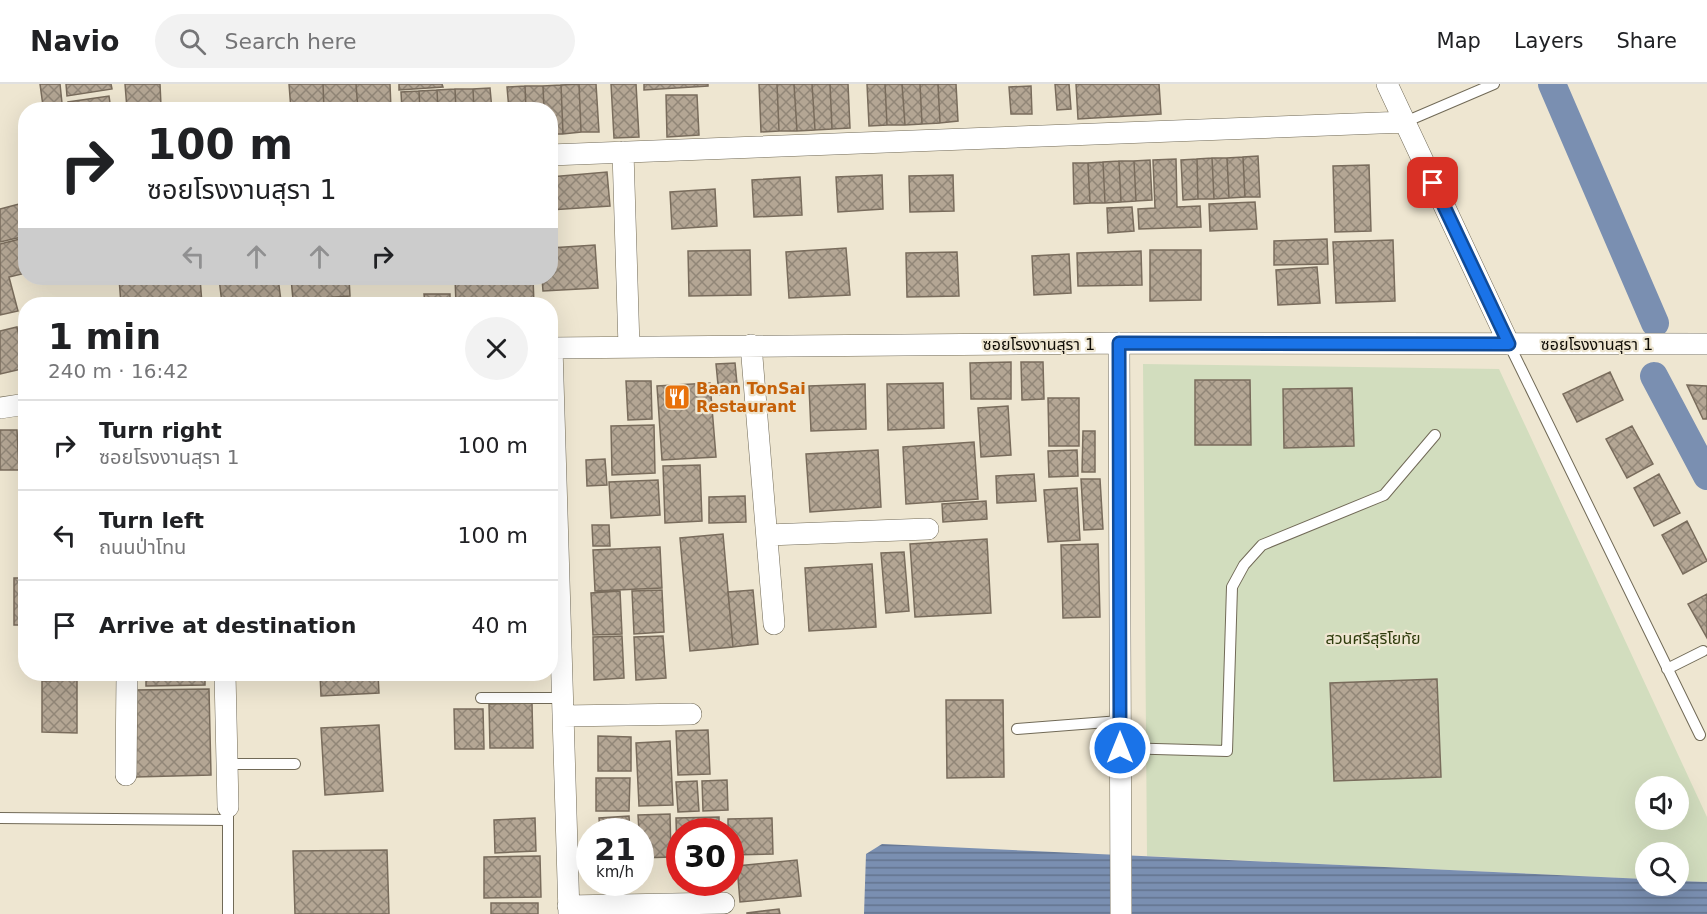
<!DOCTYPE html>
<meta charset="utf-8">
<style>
:root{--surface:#fff;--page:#f2f2f2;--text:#202124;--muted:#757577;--line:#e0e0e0}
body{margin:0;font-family:"DejaVu Sans","Noto Sans Thai",sans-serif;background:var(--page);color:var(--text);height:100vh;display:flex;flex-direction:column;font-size:22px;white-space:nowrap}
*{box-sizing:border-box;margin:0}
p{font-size:20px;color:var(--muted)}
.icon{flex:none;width:33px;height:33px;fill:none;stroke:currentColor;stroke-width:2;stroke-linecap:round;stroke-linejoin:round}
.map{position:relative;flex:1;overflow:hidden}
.drawer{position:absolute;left:18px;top:213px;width:540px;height:384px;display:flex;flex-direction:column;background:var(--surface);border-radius:24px;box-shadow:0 6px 24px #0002}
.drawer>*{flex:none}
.guide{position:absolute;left:18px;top:18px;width:540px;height:183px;border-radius:24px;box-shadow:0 6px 24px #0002;background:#fff;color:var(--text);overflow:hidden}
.controls{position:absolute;left:1635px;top:692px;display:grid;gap:12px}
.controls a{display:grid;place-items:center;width:54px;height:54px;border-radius:50%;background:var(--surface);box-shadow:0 6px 24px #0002;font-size:30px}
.speed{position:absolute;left:576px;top:734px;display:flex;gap:12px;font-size:30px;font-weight:700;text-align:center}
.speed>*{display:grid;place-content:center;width:78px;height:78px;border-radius:50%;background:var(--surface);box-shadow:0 6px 24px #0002;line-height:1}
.speed small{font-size:15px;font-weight:400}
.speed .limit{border:9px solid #d22;background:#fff;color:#111}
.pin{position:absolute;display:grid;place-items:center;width:51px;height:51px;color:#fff;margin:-26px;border-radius:12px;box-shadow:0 3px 9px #0006}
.me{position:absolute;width:66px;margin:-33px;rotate:0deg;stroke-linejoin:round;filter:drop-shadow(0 0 4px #0008)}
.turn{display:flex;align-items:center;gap:21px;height:126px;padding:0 30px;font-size:27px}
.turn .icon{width:78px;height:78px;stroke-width:2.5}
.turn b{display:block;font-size:42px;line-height:51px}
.lanes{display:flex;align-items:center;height:57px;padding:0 30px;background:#0003;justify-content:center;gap:30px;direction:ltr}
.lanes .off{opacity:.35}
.round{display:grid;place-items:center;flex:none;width:63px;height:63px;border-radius:32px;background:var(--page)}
.overview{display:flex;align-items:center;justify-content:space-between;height:102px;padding:0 30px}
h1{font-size:36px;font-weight:700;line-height:45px}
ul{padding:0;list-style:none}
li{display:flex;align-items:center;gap:18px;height:90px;padding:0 30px;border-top:2px solid var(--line)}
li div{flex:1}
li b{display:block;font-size:22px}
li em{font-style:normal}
header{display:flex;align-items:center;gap:36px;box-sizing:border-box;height:84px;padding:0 30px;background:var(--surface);border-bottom:2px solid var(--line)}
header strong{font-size:28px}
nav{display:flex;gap:33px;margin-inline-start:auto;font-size:21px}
.search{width:420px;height:54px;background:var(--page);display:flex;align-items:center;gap:15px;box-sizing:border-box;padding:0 21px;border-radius:33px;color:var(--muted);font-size:22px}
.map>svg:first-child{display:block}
</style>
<header>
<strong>Navio</strong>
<div class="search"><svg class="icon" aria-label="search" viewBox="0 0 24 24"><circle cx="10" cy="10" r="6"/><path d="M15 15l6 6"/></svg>Search here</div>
<nav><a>Map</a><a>Layers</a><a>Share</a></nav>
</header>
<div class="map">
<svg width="1707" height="830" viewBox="0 0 1707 830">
<defs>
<pattern id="water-rules" width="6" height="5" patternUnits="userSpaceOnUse" patternTransform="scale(1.5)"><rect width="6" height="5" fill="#7a8fb1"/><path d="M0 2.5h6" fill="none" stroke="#63738e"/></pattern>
<pattern id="building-cross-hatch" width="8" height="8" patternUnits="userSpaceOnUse" patternTransform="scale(1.5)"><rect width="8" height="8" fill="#b4a694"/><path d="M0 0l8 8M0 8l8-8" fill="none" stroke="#918677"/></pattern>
</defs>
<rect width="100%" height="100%" fill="#eee6d1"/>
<path fill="#d2ddbe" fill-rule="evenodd" d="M1143,280l356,5 208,448v65l-28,-1 -1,-29h-32l-1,27 -498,-23zM1646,702h32v33h-32z"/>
<path fill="url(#water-rules)" d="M882,760l763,35 1,6h32l1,-4 28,1v32h-843l2,-60z"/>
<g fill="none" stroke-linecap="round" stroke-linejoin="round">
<path stroke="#7a8fb1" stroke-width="28" d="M1552,0l103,239
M1654,292l53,100"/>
</g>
<path fill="url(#building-cross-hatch)" stroke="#796c5c" stroke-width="1.5" d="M40,0h20l2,19 -19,3z
M66,0h45l1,5 -45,7z
M125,0h35l1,22 -34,3z
M289,0h34l1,26h-33z
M323,0h33l2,26h-34z
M356,0h34l1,26h-33z
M399,0h43l1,3 -44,3z
M579,0l2,48 -18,2 -2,-49z
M579,0h17l3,48h-18z
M611,0h25l3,53 -25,1z
M644,0h64v2l-64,4z
M759,0h18l2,47 -18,1z
M777,0h17l3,47h-18z
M794,0h18l3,46 -18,1z
M812,0h18l2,45 -17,1z
M830,0h18l2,44 -18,1z
M867,0h18l2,41 -18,1z
M885,0h17l3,41h-18z
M902,0h18l2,40 -17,1z
M920,0h18l2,39 -18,1z
M938,0h18l2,37 -18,2z
M1055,0h14l2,25 -14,1z
M1076,0h83l2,30 -83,5z
M561,1l2,49h-13v-24h-6l-1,-24z
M525,2l1,24h-17l-2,-23z
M525,2h18l1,24h-18z
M1031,2l1,28h-21l-2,-27z
M490,4l2,22h-18l-1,-21z
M455,5l1,21h-18l-1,-20z
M455,5h18l1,21h-18z
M437,6l1,20h-18l-1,-19z
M419,7l1,19h-18l-1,-18z
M666,11h31l2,40 -32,2z
M109,12l2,14h-42l-1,-8z
M1258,72l2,41h-15l-2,-40z
M1243,73l2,40 -16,1 -2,-40z
M1212,74h15l2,40 -15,1z
M1212,74l2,41h-16l-1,-40z
M1176,75l1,48 23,-1 1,21 -62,2 -1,-20 17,-1 -2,-48z
M1197,75l1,40 -15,1 -2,-40z
M1150,76l2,40 -16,1 -2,-40z
M1119,77h15l2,40 -15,1z
M1119,77l2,41 -16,1 -2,-41z
M1103,78l2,41h-15l-2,-40z
M1073,79h15l2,40 -16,1z
M1369,81l2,66 -36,1 -2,-66z
M607,88l3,34 -60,4v-33z
M882,91l1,34 -45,3 -2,-35z
M953,91l1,36 -44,1 -1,-36z
M800,93l2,38 -48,2 -2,-37z
M715,105l2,37 -45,3 -2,-37z
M1255,118l2,27 -47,2 -1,-27z
M23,119l3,33 -26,6v-33z
M1132,123l2,24 -26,2 -1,-25z
M24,154l2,35 -17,4 9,34 -18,4v-71z
M1327,155l1,25 -54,1v-24z
M1393,156l2,61 -59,2 -3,-61z
M595,161l3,43 -55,3 -1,-13h8v-30z
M846,164l4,47 -61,3 -3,-46z
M750,166l1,45 -62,1 -1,-45z
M1150,166h51v50l-51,1z
M1141,167l1,34 -64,1 -1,-33z
M957,168l2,44 -52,1 -1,-44z
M1069,170l2,39 -37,2 -2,-39z
M1317,183l3,36 -42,2 -2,-35z
M119,194h81l2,26h-81z
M219,194h59l3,23 -59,3z
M291,194h58l1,18 -57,4z
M455,194h78l1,26h-78z
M424,210h26v10h-25z
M17,243l9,41 -26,6v-43z
M1011,278v37h-40l-1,-36z
M1021,278h22l1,37 -22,1z
M735,279l3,31 -19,1 -3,-31z
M1610,288l13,28 -46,22 -14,-28z
M1195,296h55l1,65h-56z
M626,297h25l1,38 -24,1z
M710,299l6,74 -54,3 -5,-74z
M943,299l1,45 -56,2 -1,-46z
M865,300l1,45 -55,2 -2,-45z
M1687,301l20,1v33h-4z
M1352,304l2,58 -70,2 -1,-59z
M1048,314h31v48h-30z
M1008,322l3,49 -30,2 -3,-49z
M22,338h4v26l-4,1z
M654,341l1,48 -43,2 -1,-49z
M1632,342l21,38 -26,14 -21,-39z
M0,346h17l2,40h-19z
M1083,347h12v41h-13z
M974,358l4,57 -72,5 -3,-57z
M878,366l3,57 -71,5 -4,-58z
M1077,366l1,26 -29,1 -1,-26z
M605,375l2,26 -20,1 -1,-26z
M700,381l2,56 -37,2 -2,-57z
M1034,390l2,27 -39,2 -1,-27z
M1659,390l21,39 -26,13 -20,-38z
M1081,395h19l3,50 -19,1z
M658,396l2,35 -49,3 -2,-36z
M1077,404l3,52 -32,2 -4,-52z
M745,412l1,26 -37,1v-26z
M986,417l1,18 -44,3 -1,-18z
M20,418h6v37h-6z
M1687,437l20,40 -24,13 -21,-39z
M592,441h17l1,21h-17z
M723,450l10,113 -43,4 -10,-113z
M987,455l4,74 -76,4 -5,-73z
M1098,460l2,73 -37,1 -2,-73z
M660,463l2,41 -67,3 -2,-41z
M904,468l5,59 -23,2 -5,-60z
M872,480l4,63 -67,4 -4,-63z
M14,494h12v47h-12z
M662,506l2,42 -30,2 -2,-43z
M753,506l5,54 -25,3 -5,-55z
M620,507l2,43 -29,1 -2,-42z
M1707,510v44l-19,-34z
M622,552l2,42 -30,2 -1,-43z
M663,552l3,42 -30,2 -2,-43z
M146,590h59v11l-59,1z
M320,590h58l1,19 -58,3z
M488,590h44v1h-44z
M1437,595l4,98 -107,4 -4,-98z
M77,596v53l-35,-1v-51z
M209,605l2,86 -75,2 -2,-87z
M946,616h57l1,77 -57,1z
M532,619l1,45h-43l-1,-44z
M454,625h29l1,40h-29z
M379,641l4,66 -58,4 -4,-67z
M708,646l2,44 -32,1 -2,-44z
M598,652l33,1v34h-33z
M670,657l3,64 -34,1 -3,-63z
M596,694h34l-1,33h-33z
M727,696l1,30 -25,1 -1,-30z
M697,697l2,30 -21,1 -2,-30z
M670,730l1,43 -31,1v-27h-1l-1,-16z
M629,732l1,15h-30l-1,-13z
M719,733v14h-39v26h-3l-1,-39z
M535,734l1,33 -41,2 -1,-33z
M772,734l1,36 -43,1v-24h-2v-12z
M387,766l2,64h-94l-2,-63z
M540,772l1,41 -57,1v-41z
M797,776l4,36 -61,6 -3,-36z
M491,819h47v11h-47z
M779,825l1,5h-33v-1z"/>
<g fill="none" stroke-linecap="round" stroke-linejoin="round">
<defs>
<path id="lane" d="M1405,38l89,-38
M1509,260l191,391
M1667,585l36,-18
M481,614h81
M1017,645l103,-8
M1120,664l107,3 5,-164 12,-22 18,-20 122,-50 51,-60
M227,680h68
M228,728v102
M0,734l228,2"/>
<path id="street" d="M1387,0l122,260
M623,68l6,195
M550,71l855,-33
M1119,259l2,571
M751,261l23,279
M552,263l17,567
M550,264l569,-5 588,1
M0,324l26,-4
M767,451l161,-6
M225,590l3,133
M563,632l128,-2
M126,691l1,-101
M568,822l156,-3"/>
</defs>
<use href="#lane" stroke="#716a57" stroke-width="12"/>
<use href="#street" stroke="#716a57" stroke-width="22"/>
<use href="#lane" stroke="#fff" stroke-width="10"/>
<use href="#street" stroke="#fff" stroke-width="21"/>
</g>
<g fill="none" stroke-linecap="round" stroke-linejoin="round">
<defs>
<path id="route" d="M1120,664l-1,-405 390,1 -76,-161"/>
</defs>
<use href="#route" stroke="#114b97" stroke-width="15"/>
<use href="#route" stroke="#1a73e8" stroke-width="10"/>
</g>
<defs>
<symbol id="restaurant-square" viewBox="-11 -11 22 22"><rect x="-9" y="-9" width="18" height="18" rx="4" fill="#e8710a" stroke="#eee6d1"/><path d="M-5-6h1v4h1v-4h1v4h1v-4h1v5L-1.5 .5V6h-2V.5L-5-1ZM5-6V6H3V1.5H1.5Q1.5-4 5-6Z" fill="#fff"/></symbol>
</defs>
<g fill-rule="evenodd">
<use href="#restaurant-square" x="662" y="298" width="30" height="30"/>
</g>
<g text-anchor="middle" stroke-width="4.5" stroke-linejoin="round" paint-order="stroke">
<g font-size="16" fill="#100d06" stroke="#eee6d1">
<text x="1039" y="266">ซอยโรงงานสุรา 1</text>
<text x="1597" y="266">ซอยโรงงานสุรา 1</text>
</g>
<g font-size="16" font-weight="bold" fill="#c56008" stroke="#eee6d1" text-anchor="start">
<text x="696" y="310">Baan TonSai<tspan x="696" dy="18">Restaurant</tspan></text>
</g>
<g font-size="16" fill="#2f3c0d" stroke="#eee6d1">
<text x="1373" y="560">สวนศรีสุริโยทัย</text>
</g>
</g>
</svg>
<div class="controls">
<a><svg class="icon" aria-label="sound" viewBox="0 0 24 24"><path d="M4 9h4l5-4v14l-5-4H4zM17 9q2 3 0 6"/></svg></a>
<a><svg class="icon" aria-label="search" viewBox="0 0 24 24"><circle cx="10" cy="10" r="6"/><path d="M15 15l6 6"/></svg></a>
</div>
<div class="speed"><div>21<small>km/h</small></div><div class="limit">30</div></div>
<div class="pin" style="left:1433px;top:99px;background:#d93025"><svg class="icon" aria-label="arrive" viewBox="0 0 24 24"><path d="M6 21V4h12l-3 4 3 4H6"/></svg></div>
<svg class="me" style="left:1120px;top:664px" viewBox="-20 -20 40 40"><circle r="17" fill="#1a73e8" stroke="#fff" stroke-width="3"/><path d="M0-11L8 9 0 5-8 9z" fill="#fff"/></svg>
<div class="guide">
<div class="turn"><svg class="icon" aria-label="right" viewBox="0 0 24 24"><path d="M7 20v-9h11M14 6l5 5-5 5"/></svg><div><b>100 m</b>ซอยโรงงานสุรา 1</div></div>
<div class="lanes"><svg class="icon off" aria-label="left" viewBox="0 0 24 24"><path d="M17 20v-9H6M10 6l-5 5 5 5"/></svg><svg class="icon off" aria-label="ahead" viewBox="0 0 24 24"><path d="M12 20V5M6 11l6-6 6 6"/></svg><svg class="icon off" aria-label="ahead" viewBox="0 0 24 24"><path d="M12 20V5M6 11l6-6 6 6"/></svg><svg class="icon" aria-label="right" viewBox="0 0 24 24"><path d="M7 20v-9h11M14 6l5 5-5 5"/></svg></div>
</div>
<section class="drawer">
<div class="overview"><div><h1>1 min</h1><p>240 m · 16:42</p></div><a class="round"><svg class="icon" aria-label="close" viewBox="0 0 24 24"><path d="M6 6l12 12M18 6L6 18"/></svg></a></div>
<ul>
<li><svg class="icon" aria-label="right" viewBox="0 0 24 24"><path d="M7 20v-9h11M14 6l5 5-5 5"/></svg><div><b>Turn right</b><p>ซอยโรงงานสุรา 1</p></div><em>100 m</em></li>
<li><svg class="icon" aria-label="left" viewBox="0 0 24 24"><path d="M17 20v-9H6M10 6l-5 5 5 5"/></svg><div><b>Turn left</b><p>ถนนป่าโทน</p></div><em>100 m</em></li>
<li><svg class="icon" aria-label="arrive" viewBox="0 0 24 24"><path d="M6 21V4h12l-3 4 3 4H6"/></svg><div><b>Arrive at destination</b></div><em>40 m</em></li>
</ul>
</section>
</div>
